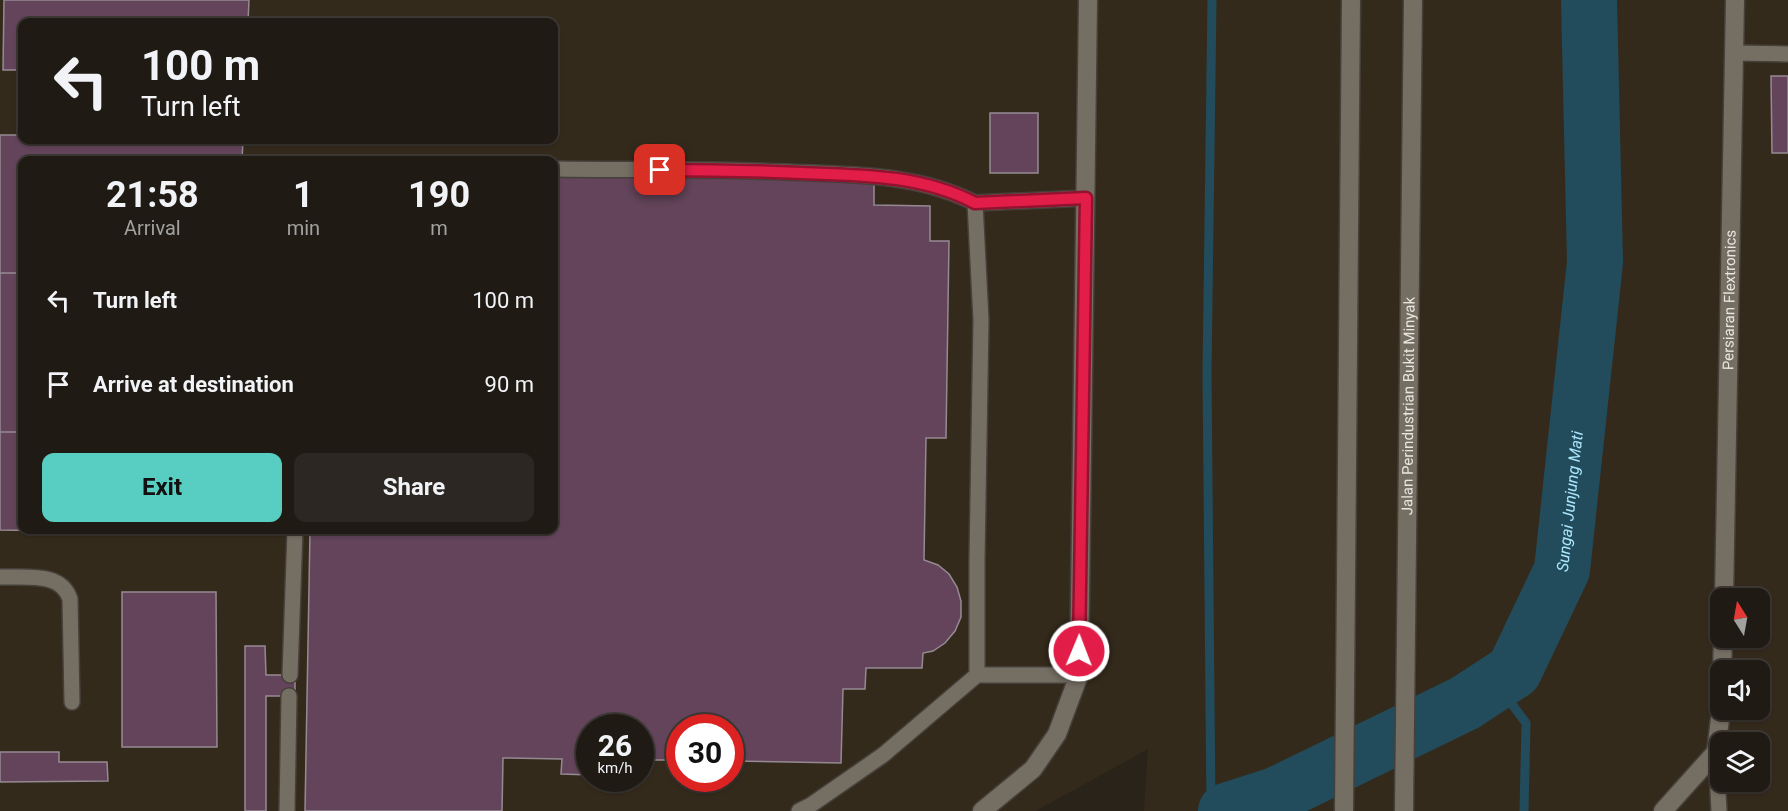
<!DOCTYPE html>
<style>
:root{--surface:#1f1a14;--page:#2c2722;--text:#f1f3f6;--muted:#a1a1a0;--line:#3c3834;--accent:#57cec1}
body{margin:0;font-family:Roboto,sans-serif;background:var(--page);color:var(--text);height:100vh;display:flex;flex-direction:column;font-size:22px;white-space:nowrap}
*{box-sizing:border-box;margin:0}
p{font-size:20px;color:var(--muted)}
.icon{flex:none;width:33px;height:33px;fill:none;stroke:currentColor;stroke-width:2;stroke-linecap:round;stroke-linejoin:round}
.map{position:relative;flex:1;overflow:hidden}
.panel{position:absolute;left:18px;top:156px;width:540px;height:378px;display:flex;flex-direction:column;background:var(--surface);border-radius:12px;box-shadow:0 2px 4px #0004,0 0 0 2px var(--line)}
.panel>*{flex:none}
.top-card{position:absolute;left:18px;top:18px;width:540px;height:126px;border-radius:12px;box-shadow:0 2px 4px #0004,0 0 0 2px var(--line);background:#1f1a14;color:var(--text);overflow:hidden}
.needle{width:39px;rotate:349deg}
.controls{position:absolute;left:1710px;top:588px;display:grid;gap:12px}
.controls a{display:grid;place-items:center;width:60px;height:60px;border-radius:12px;background:var(--surface);box-shadow:0 2px 4px #0004,0 0 0 2px var(--line);font-size:30px}
.speed{position:absolute;left:576px;top:714px;display:flex;gap:12px;font-size:30px;font-weight:700;text-align:center}
.speed>*{display:grid;place-content:center;width:78px;height:78px;border-radius:50%;background:var(--surface);box-shadow:0 2px 4px #0004,0 0 0 2px var(--line);line-height:1}
.speed small{font-size:15px;font-weight:400}
.speed .limit{border:9px solid #d22;background:#fff;color:#111}
.pin{position:absolute;display:grid;place-items:center;width:51px;height:51px;color:#fff;margin:-26px;border-radius:12px;box-shadow:0 3px 9px #0006}
.me{position:absolute;width:66px;margin:-33px;rotate:1deg;stroke-linejoin:round;filter:drop-shadow(0 0 4px #0008)}
.turn{display:flex;align-items:center;gap:21px;height:126px;padding:0 24px;font-size:27px}
.turn .icon{width:78px;height:78px;stroke-width:2.5}
.turn b{display:block;font-size:42px;line-height:51px}
.eta{display:flex;justify-content:space-evenly;align-items:center;height:102px;text-align:center}
.eta b{font-size:36px;font-weight:700;line-height:42px}
.button{display:flex;gap:12px;margin-top:auto;padding:12px 24px}
.button a{flex:1;height:69px;border-radius:12px;background:var(--accent);color:#111;font-size:24px;font-weight:700;line-height:69px;text-align:center}
.button a+a{background:var(--page);color:var(--text)}
ul{padding:0;list-style:none}
li{display:flex;align-items:center;gap:18px;height:84px;padding:0 24px}
li div{flex:1}
li b{display:block;font-size:22px}
li em{font-style:normal}
.map>svg:first-child{display:block}
</style>
<div class="map">
<svg width="1788" height="811" viewBox="0 0 1788 811">
<rect width="100%" height="100%" fill="#29231a"/>
<path fill="#342a1c" fill-rule="evenodd" d="M0,0h1788v811h-644l4,-62 -112,62h-1036zM22,22h532v118h-532zM22,160h532v370h-532zM1720,598h40v40h-40zM1720,670h40v40h-40zM590,728h50v50h-50zM680,728h50v50h-50zM1720,742h40v40h-40z"/>
<g fill="none" stroke-linecap="round" stroke-linejoin="round">
<path stroke="#224c5c" stroke-width="9" d="M1496,683l30,40 -2,88
M1211,811l-4,-438 5,-373"/>
<path stroke="#224c5c" stroke-width="56" id="s1" d="M1226,811l50,-16 189,-92 49,-32 48,-101 33,-308 -6,-262"/>
</g>
<path fill="#63445a" stroke="#958a92" stroke-width="1.5" d="M4,0h245l-1,22h-226v48h-19z
M1771,76h17v77h-16z
M990,113h48v60h-48z
M0,135h22v5h221l-1,20h-220v113h-22z
M554,175l320,5v25l56,1v35h19l-3,197h-20l-2,122 14,5 11,9 8,13 4,14v16l-6,14 -10,12 -12,8 -10,2 -1,15h-56l-1,21h-22l-2,74 -111,-2v-33h-50v32h-40v-32h-50v47l-29,-1 1,-15 -59,-1 -1,53h-197l5,-280 244,-1z
M0,273h22v159h-22z
M0,432h22v98h214v4l-236,-4z
M122,592h94l1,155h-95z
M245,646h20l1,29h29v21h-29v115h-21z
M0,752h59v10h48l1,19 -108,1z"/>
<g fill="none" stroke-linecap="round" stroke-linejoin="round">
<defs>
<path id="lane" d="M1734,53l54,1
M554,169c77,1 155,0 233,3 64,3 130,1 188,31l6,117 -4,240v115
M975,203l111,-5
M0,577c24,1 61,-6 70,22l2,103
M290,675l5,-145
M1716,752l3,59
M287,811l2,-115
M799,811l12,-6 72,-50 94,-80h102"/>
<g id="street">
<path id="s2" d="M1724,598l11,-598"/>
<path d="M1722,670l1,-32"/>
<path d="M982,811l51,-42 24,-35 22,-59 9,-675"/>
<path d="M1663,811l53,-59 5,-42"/>
</g>
<g id="secondary">
<path d="M1344,811l7,-811"/>
<path id="s3" d="M1404,811l9,-811"/>
</g>
</defs>
<use href="#lane" stroke="#45403a" stroke-width="18"/>
<use href="#street" stroke="#45403a" stroke-width="21"/>
<use href="#secondary" stroke="#45403a" stroke-width="21"/>
<use href="#lane" stroke="#756e63" stroke-width="15"/>
<use href="#street" stroke="#756e63" stroke-width="18"/>
<use href="#secondary" stroke="#756e63" stroke-width="18"/>
</g>
<g fill="none" stroke-linecap="round" stroke-linejoin="round">
<defs>
<path id="route" d="M660,170c47,0 94,1 142,3 59,2 120,2 173,30l111,-5 -7,453"/>
</defs>
<use href="#route" stroke="#92132f" stroke-width="15"/>
<use href="#route" stroke="#e11d48" stroke-width="10"/>
</g>
<g text-anchor="middle" stroke-width="6" stroke-linejoin="round" paint-order="stroke">
<g font-size="15" fill="#eae5e0" stroke="#1f1911">
<text dy="5" stroke="none"><textPath href="#s2" startOffset="298">Persiaran Flextronics</textPath></text>
<text dy="5" stroke="none"><textPath href="#s3" startOffset="405">Jalan Perindustrian Bukit Minyak</textPath></text>
</g>
<g font-size="16" font-style="italic" fill="#abe5fd" stroke="#1f1911">
<text dy="6" stroke="none"><textPath href="#s1" startOffset="502">Sungai Junjung Mati</textPath></text>
</g>
</g>
</svg>
<div class="controls">
<a><svg class="needle" viewBox="-14 -14 28 28"><path d="M0-13l5 13h-10z" fill="#e53935"/><path d="M0 13l5-13h-10z" fill="#a1a1a0"/></svg></a>
<a><svg class="icon" aria-label="sound" viewBox="0 0 24 24"><path d="M4 9h4l5-4v14l-5-4H4zM17 9q2 3 0 6"/></svg></a>
<a><svg class="icon" aria-label="layers" viewBox="0 0 24 24"><path d="M12 4l9 5-9 5-9-5zM3 14l9 5 9-5"/></svg></a>
</div>
<div class="speed"><div>26<small>km/h</small></div><div class="limit">30</div></div>
<div class="pin" style="left:660px;top:170px;background:#d93025"><svg class="icon" aria-label="arrive" viewBox="0 0 24 24"><path d="M6 21V4h12l-3 4 3 4H6"/></svg></div>
<svg class="me" style="left:1079px;top:651px" viewBox="-20 -20 40 40"><circle r="17" fill="#e11d48" stroke="#fff" stroke-width="3"/><path d="M0-11L8 9 0 5-8 9z" fill="#fff"/></svg>
<div class="top-card">
<div class="turn"><svg class="icon" aria-label="left" viewBox="0 0 24 24"><path d="M17 20v-9H6M10 6l-5 5 5 5"/></svg><div><b>100 m</b>Turn left</div></div>
</div>
<section class="panel">
<div class="eta">
<div><b>21:58</b><p>Arrival</p></div>
<div><b>1</b><p>min</p></div>
<div><b>190</b><p>m</p></div>
</div>
<ul>
<li><svg class="icon" aria-label="left" viewBox="0 0 24 24"><path d="M17 20v-9H6M10 6l-5 5 5 5"/></svg><div><b>Turn left</b></div><em>100 m</em></li>
<li><svg class="icon" aria-label="arrive" viewBox="0 0 24 24"><path d="M6 21V4h12l-3 4 3 4H6"/></svg><div><b>Arrive at destination</b></div><em>90 m</em></li>
</ul>
<div class="button"><a>Exit</a><a>Share</a></div>
</section>
</div>
